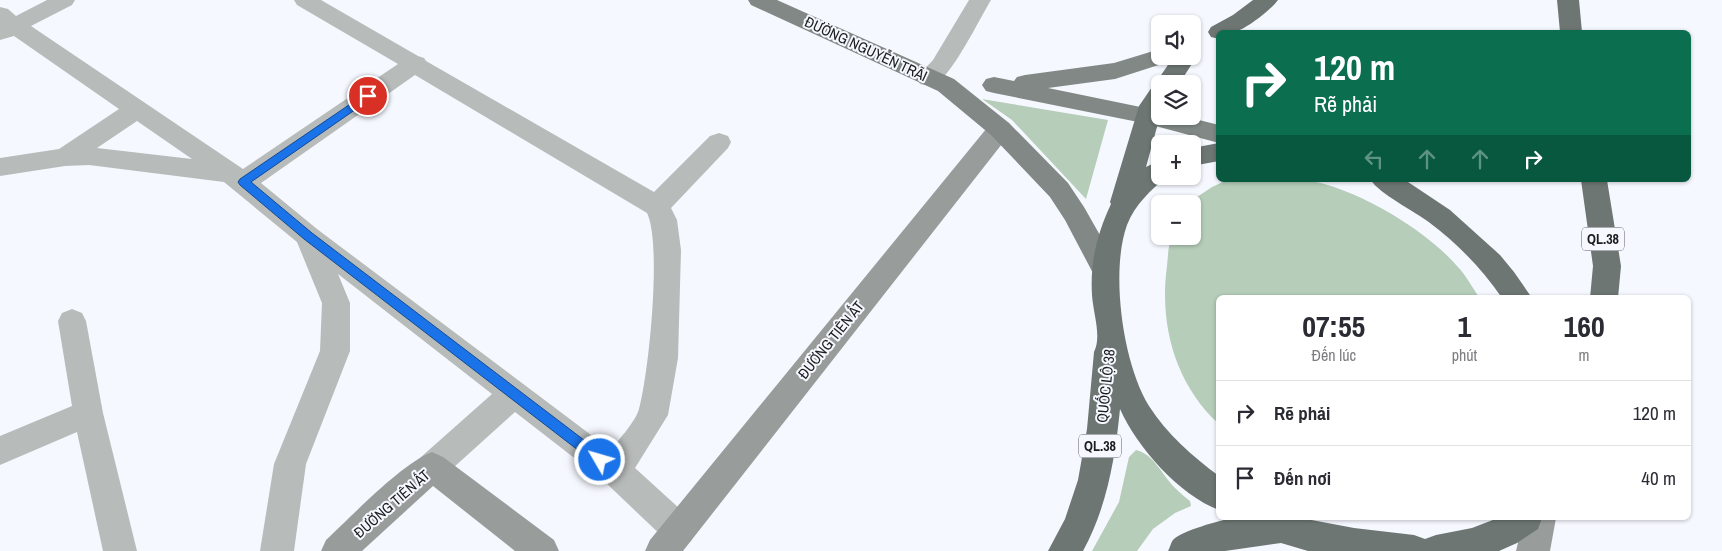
<!DOCTYPE html>
<html lang="vi">
<meta charset="utf-8">
<style>
:root{--surface:#fff;--page:#f7f7f7;--text:#2b2b33;--muted:#7c7c81;--line:#e1e1e2}
body{margin:0;font-family:"Archivo Narrow",sans-serif;background:var(--page);color:var(--text);height:100vh;display:flex;flex-direction:column;font-size:19px;white-space:nowrap}
*{box-sizing:border-box;margin:0}
p{font-size:16px;color:var(--muted)}
.icon{flex:none;width:28px;height:28px;fill:none;stroke:currentColor;stroke-width:2;stroke-linecap:round;stroke-linejoin:round}
.map{position:relative;flex:1;overflow:hidden}
.drawer{position:absolute;left:1216px;top:295px;width:475px;height:225px;display:flex;flex-direction:column;background:var(--surface);border-radius:8px;box-shadow:0 1px 4px #0004}
.drawer>*{flex:none}
.top-card{position:absolute;left:1216px;top:30px;width:475px;height:152px;border-radius:8px;box-shadow:0 1px 4px #0004;background:#0b6e4f;color:#fff;overflow:hidden}
.tools{position:absolute;left:1151px;top:15px;display:grid;gap:10px}
.tools a{display:grid;place-items:center;width:50px;height:50px;border-radius:8px;background:var(--surface);box-shadow:0 1px 4px #0004;font-size:25px}
.pin{position:absolute;display:grid;place-items:center;width:42px;height:42px;color:#fff;margin:-21px;border:2px solid #fff;border-radius:50%;box-shadow:0 1px 5px #0007}
.me{position:absolute;width:55px;margin:-28px;rotate:308deg;stroke-linejoin:round;filter:drop-shadow(0 0 4px #0008)}
.turn{display:flex;align-items:center;gap:18px;height:105px;padding:0 15px;font-size:22px}
.turn .icon{width:65px;height:65px;stroke-width:2.5}
.turn b{display:block;font-size:35px;line-height:42px}
.lanes{display:flex;align-items:center;height:48px;padding:0 15px;background:#0003;justify-content:center;gap:25px;direction:ltr}
.lanes .off{opacity:.35}
.eta{display:flex;justify-content:space-evenly;align-items:center;height:85px;text-align:center}
.eta b{font-size:30px;font-weight:700;line-height:35px}
ul{padding:0;list-style:none}
li{display:flex;align-items:center;gap:15px;height:65px;padding:0 15px;border-top:1px solid var(--line)}
li div{flex:1}
li b{display:block;font-size:19px}
li em{font-style:normal}
.map>svg:first-child{display:block}
</style>
<div class="map">
<svg width="1722" height="551" viewBox="0 0 1722 551">
<rect width="100%" height="100%" fill="#f6f8ff"/>
<path fill="#b5cdb9" d="M982,99l126,21 -22,79 -74,-79z
M1227,180c24,0 57,-3 80,0 49,8 118,49 150,86 9,9 15,21 22,31l-260,1v126c-44,-40 -60,-100 -52,-158 1,-9 1,-21 5,-30h20v-32h-3l2,-3 21,-14z
M1136,450c18,4 26,25 39,38 5,5 10,9 15,13l1,5 -16,7 -22,16 -16,22h-45l27,-49 10,-45z"/>
<g fill="none" stroke-linecap="round" stroke-linejoin="round">
<path fill="#b7bbb9" fill-rule="evenodd" d="M47,0h28l-3,5 -41,21 212,143 155,-105 -101,-59 -3,-5h27l97,56 6,2 2,3 228,131 56,-56 9,-3 9,3 3,6 -3,6 -57,60 6,12 4,30 -3,108 -10,57 -33,53 56,51 4,11 -4,11 -12,5 -12,-5 -63,-60 -89,-69 -72,65 -11,5 -11,-5 -5,-10 5,-10 71,-63 -154,-120 12,29v48l-44,113 -12,87h-34l14,-87 46,-113 2,-48 -25,-61 -73,-60 -135,-17 -24,1 -65,10v-18l59,-9 60,-40 -105,-73 -14,4v-33l8,2 8,7zM415,75l232,138c15,30 2,160 -8,196 -3,12 -20,30 -28,41l-294,-221 -56,-46zM137,121l55,38 -95,-11z
M969,0h22c-11,18 -39,76 -56,84 -6,2 -10,1 -15,0l-4,-6 17,-18z
M72,309l10,4 4,8 17,92 34,138h-34l-26,-119 -77,33v-29l72,-30 -14,-85 4,-8z"/>
<path fill="#989d9b" fill-rule="evenodd" d="M1000,120l9,3 3,6 -3,6 -326,416h-38l5,-11 341,-417z
M432,452l11,5 111,83 5,11h-44l-82,-65 -71,65h-41l5,-11c27,-25 75,-76 106,-88z
M1524,518h32l-6,33h-34z"/>
<path fill="#818885" fill-rule="evenodd" d="M748,0h29l177,79 55,44 59,60 16,24 34,60 -4,8 -10,3 -10,-3 -29,-55 -15,-23 -59,-62 -53,-44 -187,-86z
M1160,49v7h14l-3,5 -56,18 -67,9 112,23v5h23l36,9v18l-71,-19 -154,-31 -8,-2 -4,-6 4,-6 8,-2 20,4 3,-4 8,-2 89,-12z"/>
<path fill="#6d7672" fill-rule="evenodd" d="M1253,0h25c-6,9 -32,29 -43,32 -4,2 -11,0 -16,0v7l-8,-2 -3,-5 3,-5 22,-12z
M1557,0h22l3,32h-22z
M1192,50l5,6 -18,28h-19v32l-14,51 14,-7v16h8c-17,14 -33,28 -41,49 -17,47 -4,139 22,181 18,28 43,50 70,70v34c-40,-15 -82,-63 -99,-101 -5,50 -13,98 -37,142h-35l17,-32 13,-39 9,-51 7,-77c8,-16 -1,-39 -2,-57 -2,-33 5,-61 19,-91l-1,-2 29,-96 13,-19 4,-1 -1,-2 19,-28h18z
M1219,143v18l-27,5v-18z
M1371,180h34l45,30 50,45 14,17 18,26h-30c-20,-29 -44,-54 -72,-75 -14,-11 -52,-30 -59,-43z
M1581,180h26l14,86 -3,32h-28l3,-32z
M1233,518h68l53,10 60,7 11,4 11,-4 36,-7 26,-10h44l-4,11 -21,14 -18,8h-191l-27,-8 -56,8h-57c2,-3 3,-9 5,-11 8,-9 48,-20 60,-22z"/>
</g>
<path fill="#1a73e8" stroke="#114b97" d="M368,92l5,4 -1,2 -121,84 61,51 293,223 2,4 -2,4 -5,2 -4,-2 -292,-225 -64,-54 -2,-3 2,-3z"/>
<g text-anchor="middle" stroke-width="4" stroke-linejoin="round" paint-order="stroke">
<g fill="#f6f8ff" stroke="#5d5e62" stroke-width="1">
<rect x="1582" y="227.5" width="42" height="23" rx="4"/>
<rect x="1079" y="434.5" width="42" height="23" rx="4"/>
</g>
<g font-size="14" font-weight="bold" fill="#1b1c1e">
<text x="1603" y="244">QL.38</text>
<text x="1100" y="451">QL.38</text>
</g>
<g font-size="15" fill="#1b1c1e" stroke="#f6f8ff">
<text transform="translate(866 49) rotate(25)" y="5">ĐƯỜNG NGUYỄN TRÃI</text>
<text transform="translate(831 340) rotate(-51)" y="5">ĐƯỜNG TIÊN ẤT</text>
<text transform="translate(1106 386) rotate(-84)" y="5">QUỐC LỘ 38</text>
<text transform="translate(392 504) rotate(-41)" y="5">ĐƯỜNG TIÊN ẤT</text>
</g>
</g>
</svg>
<div class="tools">
<a><svg class="icon" aria-label="sound" viewBox="0 0 24 24"><path d="M4 9h4l5-4v14l-5-4H4zM17 9q2 3 0 6"/></svg></a>
<a><svg class="icon" aria-label="layers" viewBox="0 0 24 24"><path d="M12 4l9 5-9 5-9-5zM3 14l9 5 9-5"/></svg></a>
<a>+</a>
<a>−</a>
</div>
<div class="pin" style="left:368px;top:96px;background:#d93025"><svg class="icon" aria-label="arrive" viewBox="0 0 24 24"><path d="M6 21V4h12l-3 4 3 4H6"/></svg></div>
<svg class="me" style="left:600px;top:460px" viewBox="-20 -20 40 40"><circle r="17" fill="#1a73e8" stroke="#fff" stroke-width="3"/><path d="M0-11L8 9 0 5-8 9z" fill="#fff"/></svg>
<div class="top-card">
<div class="turn"><svg class="icon" aria-label="right" viewBox="0 0 24 24"><path d="M7 20v-9h11M14 6l5 5-5 5"/></svg><div><b>120 m</b>Rẽ phải</div></div>
<div class="lanes"><svg class="icon off" aria-label="left" viewBox="0 0 24 24"><path d="M17 20v-9H6M10 6l-5 5 5 5"/></svg><svg class="icon off" aria-label="ahead" viewBox="0 0 24 24"><path d="M12 20V5M6 11l6-6 6 6"/></svg><svg class="icon off" aria-label="ahead" viewBox="0 0 24 24"><path d="M12 20V5M6 11l6-6 6 6"/></svg><svg class="icon" aria-label="right" viewBox="0 0 24 24"><path d="M7 20v-9h11M14 6l5 5-5 5"/></svg></div>
</div>
<section class="drawer">
<div class="eta">
<div><b>07:55</b><p>Đến lúc</p></div>
<div><b>1</b><p>phút</p></div>
<div><b>160</b><p>m</p></div>
</div>
<ul>
<li><svg class="icon" aria-label="right" viewBox="0 0 24 24"><path d="M7 20v-9h11M14 6l5 5-5 5"/></svg><div><b>Rẽ phải</b></div><em>120 m</em></li>
<li><svg class="icon" aria-label="arrive" viewBox="0 0 24 24"><path d="M6 21V4h12l-3 4 3 4H6"/></svg><div><b>Đến nơi</b></div><em>40 m</em></li>
</ul>
</section>
</div>
